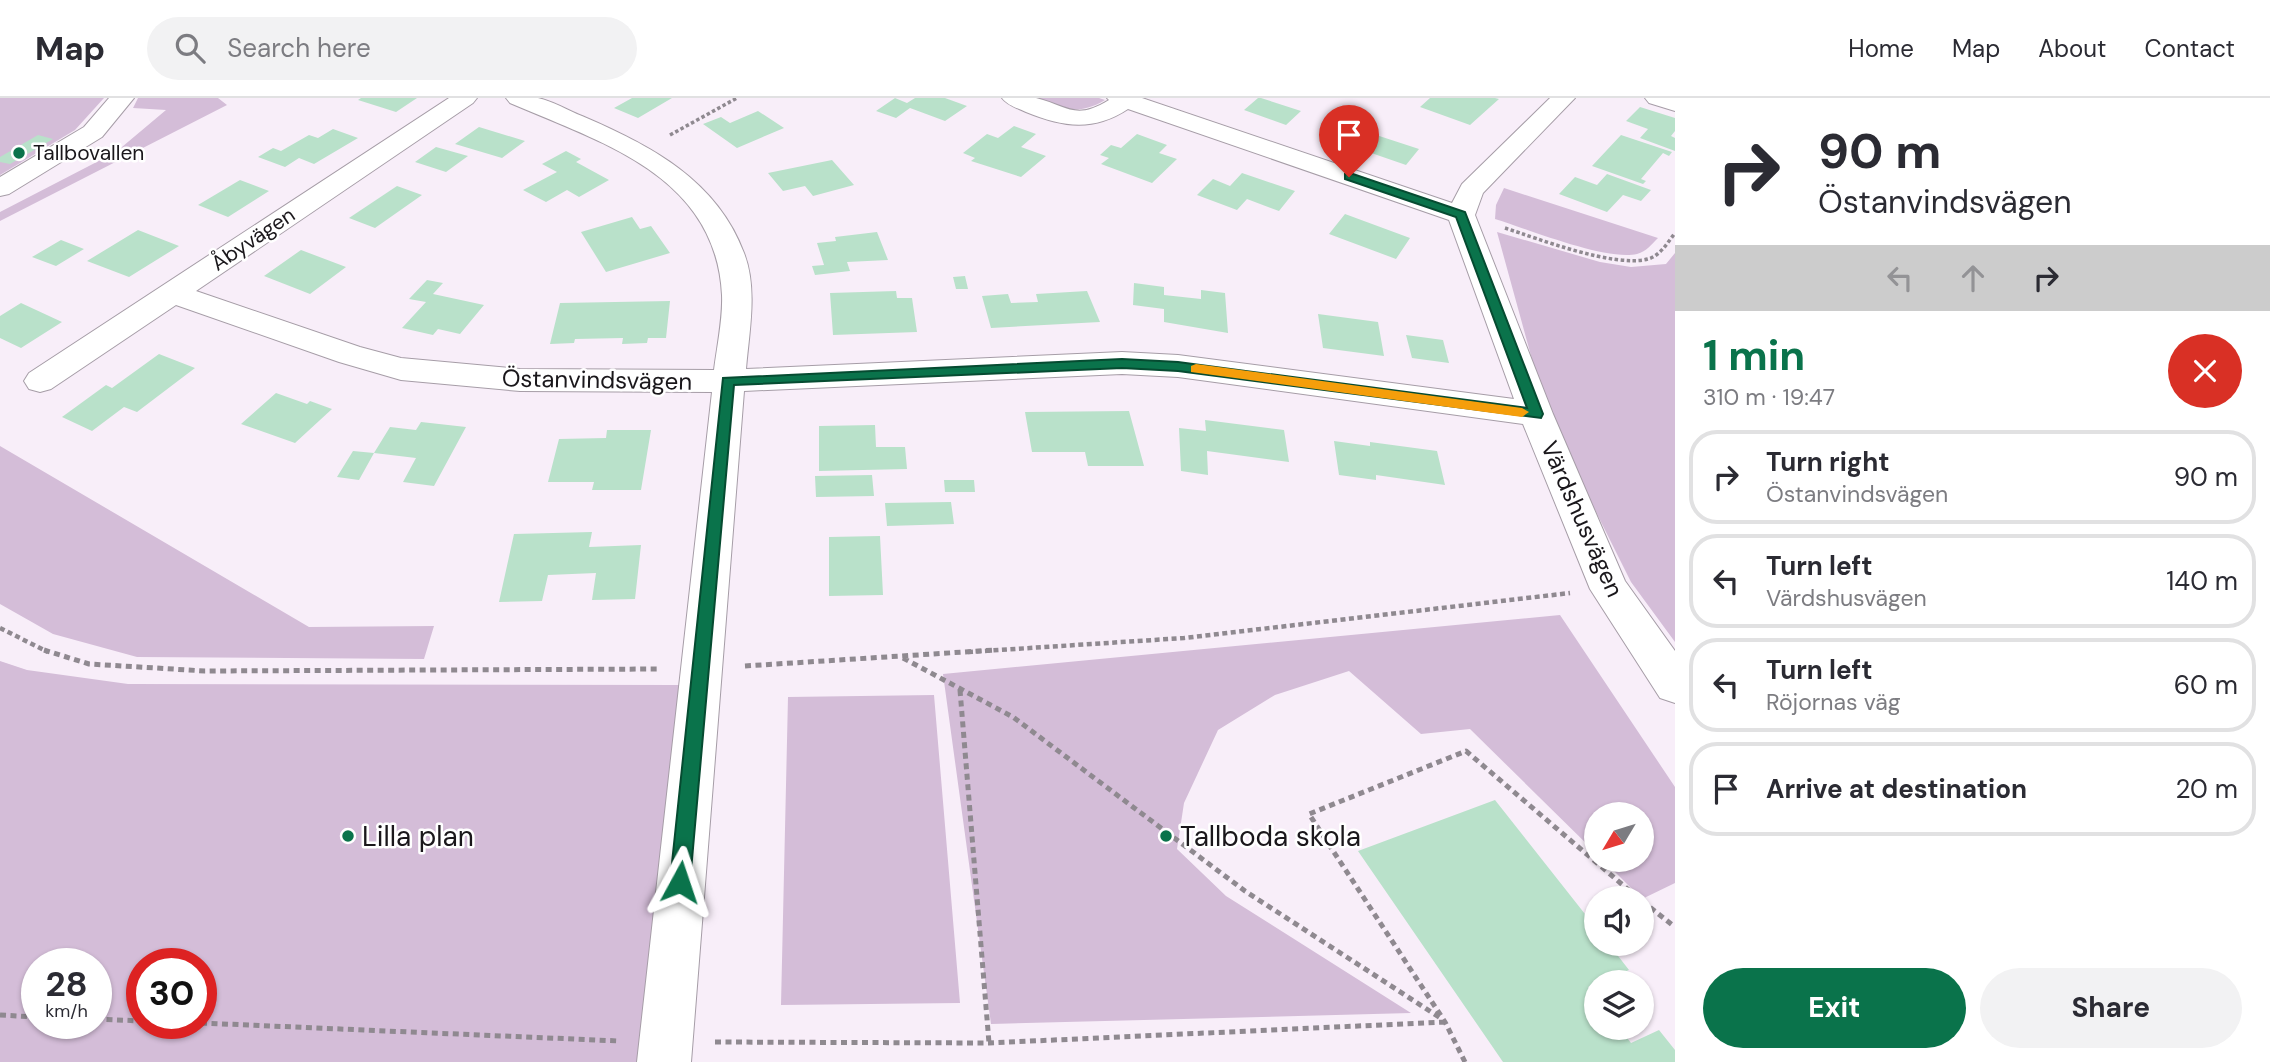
<!DOCTYPE html>
<meta charset="utf-8">
<style>
:root{--surface:#fff;--page:#f2f2f3;--text:#2b2b33;--muted:#7c7c81;--line:#e1e1e2;--accent:#0a734b}
body{margin:0;font-family:"DM Sans",sans-serif;background:var(--page);color:var(--text);height:100vh;display:flex;flex-direction:column;font-size:26px;white-space:nowrap}
*{box-sizing:border-box;margin:0}
p{font-size:23px;color:var(--muted)}
.icon{flex:none;width:38px;height:38px;fill:none;stroke:currentColor;stroke-width:2;stroke-linecap:round;stroke-linejoin:round}
.map{position:relative;flex:1;overflow:hidden}
.drawer{display:flex;flex-direction:column;background:var(--surface);width:595px}
.drawer>*{flex:none}
.guide{background:#fff;color:var(--text);overflow:hidden}
.needle{width:46px;rotate:232deg}
.fabs{position:absolute;left:1584px;top:704px;display:grid;gap:14px}
.fabs a{display:grid;place-items:center;width:70px;height:70px;border-radius:50%;background:var(--surface);box-shadow:0 2px 5px #0004;font-size:35px}
.speed{position:absolute;left:21px;top:850px;display:flex;gap:14px;font-size:35px;font-weight:700;text-align:center}
.speed>*{display:grid;place-content:center;width:91px;height:91px;border-radius:50%;background:var(--surface);box-shadow:0 2px 5px #0004;line-height:1}
.speed small{font-size:18px;font-weight:400}
.speed .limit{border:10px solid #d22;background:#fff;color:#111}
.pin{position:absolute;display:grid;place-items:center;width:60px;height:60px;color:#fff;margin:-72px -30px;border-radius:50% 50% 50% 0;rotate:-45deg;box-shadow:0 0 7px #0007}
.pin .icon{rotate:45deg}
.me{position:absolute;width:77px;margin:-38px;rotate:5deg;stroke-linejoin:round;filter:drop-shadow(0 0 5px #0008)}
.turn{display:flex;align-items:center;gap:24px;height:147px;padding:0 28px;font-size:32px}
.turn .icon{width:91px;height:91px;stroke-width:2.5}
.turn b{display:block;font-size:49px;line-height:60px}
.lanes{display:flex;align-items:center;height:66px;padding:0 28px;background:#0003;justify-content:center;gap:35px;direction:ltr}
.lanes .off{opacity:.35}
.round{display:grid;place-items:center;flex:none;width:74px;height:74px;border-radius:37px;background:var(--page)}
.overview{display:flex;align-items:center;justify-content:space-between;height:119px;padding:0 28px}
h1{font-size:42px;font-weight:700;line-height:52px;color:var(--accent)}
.button{display:flex;gap:14px;margin-top:auto;padding:14px 28px}
.button a{flex:1;height:80px;border-radius:42px;background:var(--accent);color:#fff;font-size:28px;font-weight:700;line-height:80px;text-align:center}
.button a+a{background:var(--page);color:var(--text)}
ul{padding:0;list-style:none}
li{display:flex;align-items:center;gap:21px;height:94px;margin:0 14px 10px;padding:0 14px;border:4px solid var(--line);border-radius:28px}
li div{flex:1}
li b{display:block;font-size:26px}
li em{font-style:normal}
header{display:flex;align-items:center;gap:42px;box-sizing:border-box;height:98px;padding:0 35px;background:var(--surface);border-bottom:2px solid var(--line)}
header strong{font-size:33px}
nav{display:flex;gap:38px;margin-inline-start:auto;font-size:24px}
.search{width:490px;height:63px;background:var(--page);display:flex;align-items:center;gap:18px;box-sizing:border-box;padding:0 24px;border-radius:38px;color:var(--muted);font-size:26px}
main{display:flex;flex:1;min-height:0}
.map>svg:first-child{display:block}
</style>
<header>
<strong>Map</strong>
<div class="search"><svg class="icon" aria-label="search" viewBox="0 0 24 24"><circle cx="10" cy="10" r="6"/><path d="M15 15l6 6"/></svg>Search here</div>
<nav><a>Home</a><a>Map</a><a>About</a><a>Contact</a></nav>
</header>
<main>
<div class="map">
<svg width="1675" height="964" viewBox="0 0 1675 964">
<rect width="100%" height="100%" fill="#f8eef9"/>
<path fill="#d4bdd8" fill-rule="evenodd" d="M0,0h104l-29,32 -75,45z
M138,0h80l9,7 -227,116v-9l116,-60 50,-42 -33,-2z
M1031,0h68l6,2c-28,17 -46,8 -74,-2z
M1504,90l154,50c-7,7 -11,13 -21,16 -32,7 -109,-25 -142,-35l1,-14z
M1497,134l103,30 31,5 35,-3 9,-11v389l-44,-60 -84,-168z
M0,348l309,181 125,-1 -10,33 -287,-2 -84,-23 -53,-30z
M1560,517l115,172v96l-33,16 -40,-40h40v-45h-46v39l-126,-124 -49,5 -72,-63 -74,24 -57,35 -34,73 -7,46 49,47 185,117 -420,11 -48,-350z
M0,563l27,9 101,14 551,1 -40,377h-639zM37,866h59v60h-59zM142,866h59v60h-59z
M934,597l26,308 -179,2 7,-308z"/>
<path fill="#b9e1ca" d="M361,0h56l-21,14 -38,-12z
M632,0h40l-34,20 -24,-10z
M895,0l12,5 8,-5h30l22,8 -22,15 -35,-13 -14,10 -20,-7z
M1258,0h3l40,13 -15,14 -42,-15z
M1430,0h65l4,1 -29,26 -50,-18z
M1640,9l35,11v13l-4,5 4,2v13l-35,-13 8,-9 -22,-8z
M758,13l26,17 -47,20 -34,-24 18,-7 9,6z
M1356,22l17,5 -6,7 52,17 -13,16 -55,-19 7,-8 -15,-5z
M1014,28l22,8 -15,13 25,9 -25,21 -50,-16 4,-3 -12,-5 24,-19 11,4z
M479,29l46,14 -23,17 -47,-14z
M333,31l25,9 -44,26 -15,-6 -14,9 -27,-10 15,-9 8,3 28,-16 9,3z
M1137,36l30,11 -8,8 18,6 -25,24 -51,-19 8,-6 -9,-3 11,-10 10,3z
M38,37l15,4 -43,25 -10,-2v-5z
M1621,37l51,17 -3,4 -6,-3 -22,26 5,2 -3,3 -51,-18z
M436,49l32,9 -22,16 -31,-10z
M566,53l15,8 -5,3 33,18 -30,17 -12,-7 -21,12 -23,-12 34,-18 -15,-8z
M832,62l22,25 -41,11 -8,-10 -22,5 -15,-18z
M1242,75l53,18 -16,20 -32,-12 -10,11 -40,-15 16,-16 17,7z
M1607,76l44,16 -10,11 -18,-6 -16,17 -48,-18 16,-17 22,8z
M240,82l29,11 -41,26 -30,-12z
M397,88l25,9 -47,33 -26,-10z
M1345,116l65,24 -14,21 -67,-25z
M632,119l8,12 11,-3 19,27 -64,19 -25,-40z
M138,132l41,16 -50,31 -42,-16z
M877,134l11,28 -41,2 3,9 -35,4 -3,-9 12,-1 -7,-22 19,-2 -1,-4z
M61,142l23,9 -28,17 -24,-9z
M301,152l45,17 -36,27 -46,-18z
M965,178l3,13h-12l-3,-12z
M427,182l16,3 -10,11 51,11 -24,29 -22,-5 -5,6 -31,-7 24,-26 -17,-3z
M1134,185l30,4v8l37,4v-9l24,3 3,40 -64,-11v-13l-31,-4z
M896,193l1,7h15l5,34 -84,3 -3,-42z
M1087,193l13,31 -109,6 -9,-32 26,-2 3,9 27,-1 -2,-8z
M670,203l-4,37h-18l-1,5 -25,1 1,-6 -48,1 -1,4 -24,1 10,-41z
M21,205l41,19 -41,26 -21,-10v-22z
M1318,216l60,8 6,34 -61,-8z
M1406,237l37,5 6,23 -37,-5z
M159,256l36,14 -58,44 -13,-5 -32,24 -30,-14 44,-32 6,3z
M276,295l31,11 3,-3 22,8 -37,34 -54,-19z
M1129,313l15,55h-56l-3,-14h-53l-7,-40z
M1205,322l79,10 5,32 -82,-11 1,24 -27,-4 -2,-43 27,3z
M421,324l45,5 -32,59 -31,-4 13,-24 -42,-5 16,-26 26,3z
M875,327l1,22h29l2,22 -88,2v-45z
M607,332h44l-10,60h-49l2,-8h-46l11,-43 47,-1z
M1334,343l36,5v-4l67,9 8,34 -69,-10v5l-37,-5z
M353,353l21,2 -15,27 -22,-3z
M872,377l2,21 -58,1 -1,-21z
M944,382h30l1,12h-30z
M951,404l3,22 -67,2 -2,-23z
M592,434l-3,15 52,-2 -6,54 -43,1 4,-27 -48,2 -6,26 -43,1 15,-68z
M880,438l3,59 -54,1v-59z
M1495,702l101,128v15h12l21,27 -41,17 8,10v30h23l12,16 28,-13 16,20v12h-172l-145,-211z"/>
<g fill="none" stroke-linecap="round" stroke-linejoin="round">
<defs>
<path id="minor" d="M109,0h25l-32,39 -93,57 -9,2v-19l84,-50z
M449,0h28l-4,5 -277,188 164,56 41,11 119,11 194,1c3,-24 9,-51 8,-75 -6,-119 -119,-152 -212,-192l-4,-5c10,0 22,0 32,0 15,3 31,13 44,18 68,29 135,64 162,137 14,36 5,79 2,116l376,-17 56,3 336,44 -65,-179 -321,-111c-35,23 -65,18 -102,3 -8,-4 -18,-6 -24,-14 11,0 24,0 34,0 32,8 39,23 73,2l-2,-2h35l310,105 10,-19 88,-86h25l-92,95 -8,22 78,199 72,167 50,70v52l-15,-5 -70,-109 -67,-165 -345,-47 -56,-3 -378,17 -53,671h-54l75,-670 -192,-1 -119,-11 -62,-18 -163,-57 -125,84 -11,3 -11,-3 -5,-8 5,-8z
M1645,0h30v13l-26,-8z"/>
</defs>
<use href="#minor" stroke="#a69da7" stroke-width="2"/>
<path stroke="#8f8990" stroke-width="3.5" stroke-dasharray="3.5 2.5" stroke-linecap="butt" d="M670,37l67,-37
M1505,130c34,11 109,40 143,31 12,-3 20,-17 27,-26"/>
<path stroke="#8f8990" stroke-width="4.5" stroke-dasharray="5 3.5" stroke-linecap="butt" d="M0,530l48,24
M968,554l216,-14 386,-45"/>
<path stroke="#8f8990" stroke-width="5" stroke-dasharray="6 4.5" stroke-linecap="butt" d="M44,552l45,14 116,7 455,-2
M903,560l110,59 232,174 197,128
M745,568l250,-16
M960,592l29,353
M1642,803l33,26
M0,917l37,2
M96,921l46,2
M201,925l418,18
M715,944l274,1 456,-21
M1465,964l-20,-40 -136,-208 157,-63 172,147"/>
<use href="#minor" fill="#fff" fill-rule="evenodd"/>
</g>
<path fill="#0a734b" stroke="#064b31" stroke-width="2" d="M1345,76h8l112,38 78,202 -2,4 -363,-47 -56,-3 -388,17 -44,497 -3,7 -7,3 -7,-3 -3,-7 53,-504 399,-19 56,3 349,46 -71,-191 -111,-38z"/>
<path fill="#f59e0b" d="M1196,266l326,44 7,4 -7,5 -331,-45v-6z"/>
<g fill="#0a734b" stroke="#fff" stroke-width="2.5">
<circle cx="19" cy="55" r="7"/>
<circle cx="348" cy="738" r="7"/>
<circle cx="1166" cy="738" r="7"/>
</g>
<g text-anchor="middle" stroke-width="5" stroke-linejoin="round" paint-order="stroke">
<g font-size="21" fill="#1a171b" stroke="#fff" text-anchor="start">
<text x="33" y="62">Tallbovallen</text>
</g>
<g font-size="21" fill="#1a171b" stroke="#fff">
<text transform="translate(253 141) rotate(-34)" y="7">Åbyvägen</text>
</g>
<g font-size="24" fill="#1a171b" stroke="#fff">
<text transform="translate(597 282) rotate(1)" y="8">Östanvindsvägen</text>
<text transform="translate(1582 421) rotate(66)" y="8">Värdshusvägen</text>
</g>
<g font-size="28" fill="#1a171b" stroke="#fff" text-anchor="start">
<text x="362" y="748">Lilla plan</text>
<text x="1180" y="748">Tallboda skola</text>
</g>
</g>
</svg>
<div class="fabs">
<a><svg class="needle" viewBox="-14 -14 28 28"><path d="M0-13l5 13h-10z" fill="#e53935"/><path d="M0 13l5-13h-10z" fill="#7c7c81"/></svg></a>
<a><svg class="icon" aria-label="sound" viewBox="0 0 24 24"><path d="M4 9h4l5-4v14l-5-4H4zM17 9q2 3 0 6"/></svg></a>
<a><svg class="icon" aria-label="layers" viewBox="0 0 24 24"><path d="M12 4l9 5-9 5-9-5zM3 14l9 5 9-5"/></svg></a>
</div>
<div class="speed"><div>28<small>km/h</small></div><div class="limit">30</div></div>
<div class="pin" style="left:1349px;top:79px;background:#d93025"><svg class="icon" aria-label="arrive" viewBox="0 0 24 24"><path d="M6 21V4h12l-3 4 3 4H6"/></svg></div>
<svg class="me" style="left:680px;top:784px" viewBox="-20 -20 40 40"><path d="M0-17L14 15 0 8-14 15z" fill="#0a734b" stroke="#fff" stroke-width="4"/></svg>
</div>
<section class="drawer">
<div class="guide">
<div class="turn"><svg class="icon" aria-label="right" viewBox="0 0 24 24"><path d="M7 20v-9h11M14 6l5 5-5 5"/></svg><div><b>90 m</b>Östanvindsvägen</div></div>
<div class="lanes"><svg class="icon off" aria-label="left" viewBox="0 0 24 24"><path d="M17 20v-9H6M10 6l-5 5 5 5"/></svg><svg class="icon off" aria-label="ahead" viewBox="0 0 24 24"><path d="M12 20V5M6 11l6-6 6 6"/></svg><svg class="icon" aria-label="right" viewBox="0 0 24 24"><path d="M7 20v-9h11M14 6l5 5-5 5"/></svg></div>
</div>
<div class="overview"><div><h1>1 min</h1><p>310 m · 19:47</p></div><a class="round" style="background:#d93025;color:#fff"><svg class="icon" aria-label="close" viewBox="0 0 24 24"><path d="M6 6l12 12M18 6L6 18"/></svg></a></div>
<ul>
<li><svg class="icon" aria-label="right" viewBox="0 0 24 24"><path d="M7 20v-9h11M14 6l5 5-5 5"/></svg><div><b>Turn right</b><p>Östanvindsvägen</p></div><em>90 m</em></li>
<li><svg class="icon" aria-label="left" viewBox="0 0 24 24"><path d="M17 20v-9H6M10 6l-5 5 5 5"/></svg><div><b>Turn left</b><p>Värdshusvägen</p></div><em>140 m</em></li>
<li><svg class="icon" aria-label="left" viewBox="0 0 24 24"><path d="M17 20v-9H6M10 6l-5 5 5 5"/></svg><div><b>Turn left</b><p>Röjornas väg</p></div><em>60 m</em></li>
<li><svg class="icon" aria-label="arrive" viewBox="0 0 24 24"><path d="M6 21V4h12l-3 4 3 4H6"/></svg><div><b>Arrive at destination</b></div><em>20 m</em></li>
</ul>
<div class="button"><a>Exit</a><a>Share</a></div>
</section>
</main>
